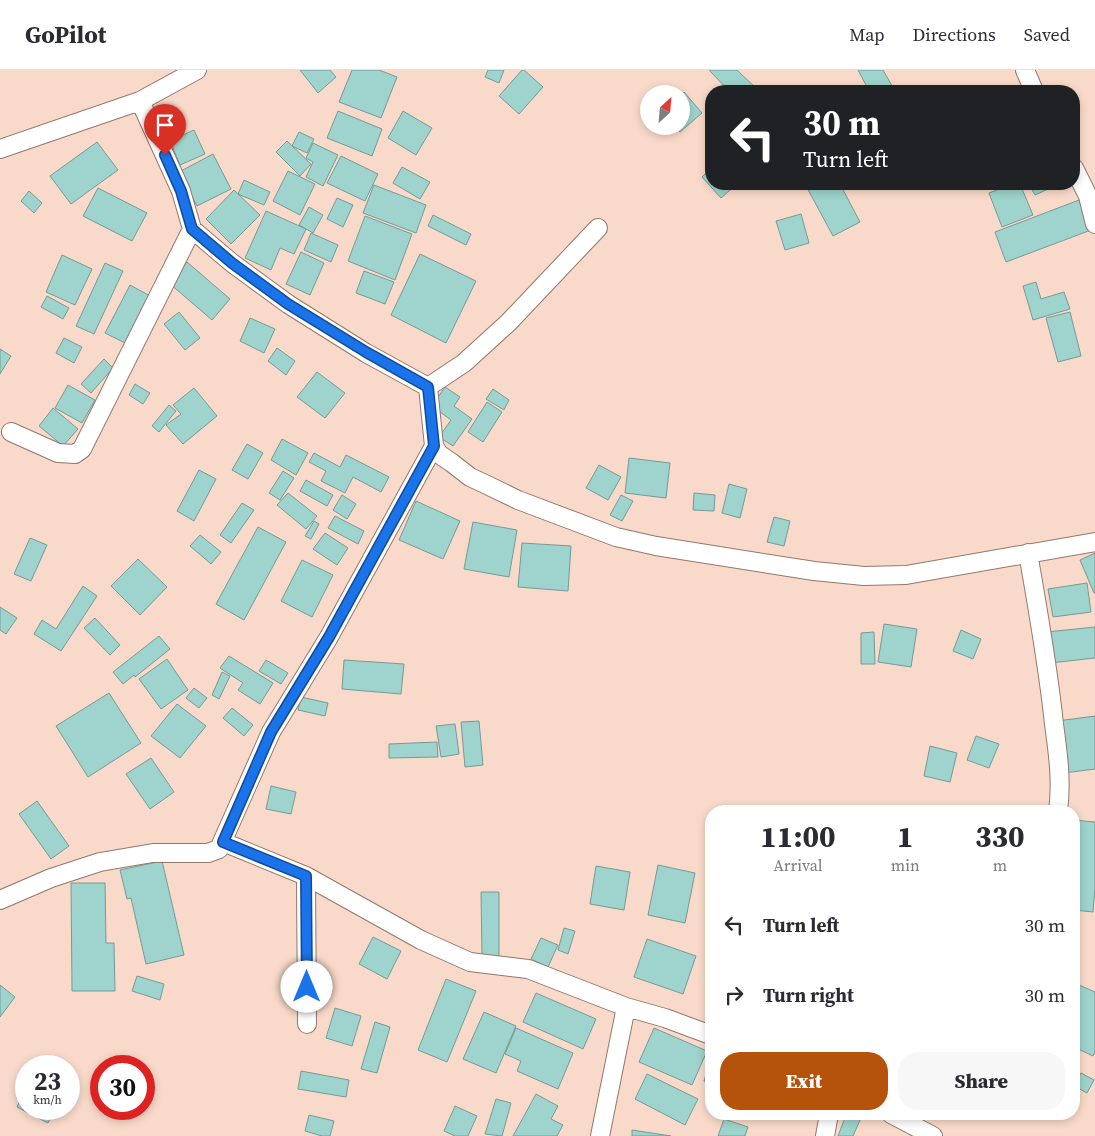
<!DOCTYPE html>
<style>
:root{--surface:#fff;--page:#f7f7f7;--text:#2b2b33;--muted:#7c7c81;--line:#e1e1e2;--accent:#b45309}
body{margin:0;font-family:"Source Serif 4",serif;background:var(--page);color:var(--text);height:100vh;display:flex;flex-direction:column;font-size:19px;white-space:nowrap}
*{box-sizing:border-box;margin:0}
p{font-size:16px;color:var(--muted)}
.icon{flex:none;width:28px;height:28px;fill:none;stroke:currentColor;stroke-width:2;stroke-linecap:round;stroke-linejoin:round}
.map{position:relative;flex:1;overflow:hidden}
.panel{position:absolute;left:705px;top:735px;width:375px;height:315px;display:flex;flex-direction:column;background:var(--surface);border-radius:20px;box-shadow:0 2px 8px #0003}
.panel>*{flex:none}
.top-card{position:absolute;left:705px;top:15px;width:375px;height:105px;border-radius:20px;box-shadow:0 2px 8px #0003;background:#202124;color:#fff;overflow:hidden}
.needle{width:32px;rotate:26deg}
.fabs{position:absolute;left:640px;top:15px;display:grid;gap:10px}
.fabs a{display:grid;place-items:center;width:50px;height:50px;border-radius:50%;background:var(--surface);box-shadow:0 2px 8px #0003;font-size:25px}
.speed{position:absolute;left:15px;top:985px;display:flex;gap:10px;font-size:25px;font-weight:700;text-align:center}
.speed>*{display:grid;place-content:center;width:65px;height:65px;border-radius:50%;background:var(--surface);box-shadow:0 2px 8px #0003;line-height:1}
.speed small{font-size:12px;font-weight:400}
.speed .limit{border:8px solid #d22;background:#fff;color:#111}
.pin{position:absolute;display:grid;place-items:center;width:42px;height:42px;color:#fff;margin:-51px -21px;border-radius:50% 50% 50% 0;rotate:-45deg;box-shadow:0 0 5px #0007}
.pin .icon{rotate:45deg}
.me{position:absolute;width:55px;margin:-28px;rotate:0deg;stroke-linejoin:round;filter:drop-shadow(0 0 4px #0008)}
.turn{display:flex;align-items:center;gap:18px;height:105px;padding:0 15px;font-size:22px}
.turn .icon{width:65px;height:65px;stroke-width:2.5}
.turn b{display:block;font-size:35px;line-height:42px}
.eta{display:flex;justify-content:space-evenly;align-items:center;height:85px;text-align:center}
.eta b{font-size:30px;font-weight:800;line-height:35px}
.button{display:flex;gap:10px;margin-top:auto;padding:10px 15px}
.button a{flex:1;height:58px;border-radius:20px;background:var(--accent);color:#fff;font-size:20px;font-weight:800;line-height:58px;text-align:center}
.button a+a{background:var(--page);color:var(--text)}
ul{padding:0;list-style:none}
li{display:flex;align-items:center;gap:15px;height:70px;padding:0 15px}
li div{flex:1}
li b{display:block;font-size:19px}
li em{font-style:normal}
header{display:flex;align-items:center;gap:30px;box-sizing:border-box;height:70px;padding:0 25px;background:var(--surface);border-bottom:1px solid var(--line)}
header strong{font-size:24px}
nav{display:flex;gap:28px;margin-inline-start:auto;font-size:18px}
.map>svg:first-child{display:block}
</style>
<header>
<strong>GoPilot</strong>
<nav><a>Map</a><a>Directions</a><a>Saved</a></nav>
</header>
<div class="map">
<svg width="1095" height="1066" viewBox="0 0 1095 1066">
<rect width="100%" height="100%" fill="#f9daca"/>
<path fill="#9ed4cd" stroke="#769a96" d="M300,0h30l6,7 -18,16z
M352,0h27l18,7 -16,41 -42,-16z
M488,0h16l-5,13 -14,-6z
M522,0h2l19,17 -24,27 -20,-18z
M709,0h28l22,21h-30z
M858,0h25l12,21h-26z
M684,22l18,21 -22,19 -6,-6h7v-31z
M338,41l44,18 -10,27 -45,-18z
M403,41l29,17 -16,27 -28,-17z
M194,60l11,24 -25,11 -10,-24z
M299,62l15,7 -7,14 -15,-7z
M287,71l24,23 -11,12 -24,-24z
M97,72l21,28 -47,34 -21,-28z
M313,73l25,12 -15,31 -17,-9 7,-15 -7,-4z
M213,84l18,35 -34,17 -18,-34z
M341,86l37,18 -13,27 -38,-18z
M402,97l28,15 -10,17 -27,-16z
M711,98v16h26l-16,14 -19,-21z
M288,101l27,13 -15,31 -27,-14z
M244,110l26,12 -6,13 -26,-11z
M805,114h35l20,38 -27,14z
M1012,114h8l13,31 -31,12 -13,-34z
M1029,114h30l-24,11z
M374,115l52,20 -10,28 -53,-20z
M98,118l49,25 -15,28 -49,-25z
M234,120l26,25 -29,29 -25,-25z
M29,121l13,12 -8,10 -13,-12z
M337,128l16,7 -10,22 -16,-8z
M1079,130l12,30 -85,32 -11,-30z
M309,137l14,8 -10,18 -14,-8z
M266,141l40,18 -12,25 -14,-6 -9,22 -26,-12z
M801,144l8,29 -24,7 -9,-29z
M433,145l38,19 -5,11 -38,-19z
M365,146l47,18 -17,46 -47,-19z
M311,163l27,12 -7,17 -27,-12z
M301,182l23,11 -14,32 -24,-11z
M420,184l56,27 -30,62 -55,-28z
M62,185l30,14 -17,36 -29,-13z
M187,192l43,37 -18,21 -43,-37z
M105,193l18,8 -29,63 -18,-8z
M364,201l30,11 -9,22 -29,-11z
M1036,212l5,17 23,-7 6,17 -37,11 -10,-34z
M130,215l22,12 -25,47 -22,-11z
M47,226l22,12 -6,11 -22,-12z
M179,242l21,26 -15,12 -21,-26z
M1070,242l11,44 -23,6 -12,-44z
M250,248l25,11 -11,24 -24,-12z
M64,268l18,9 -8,16 -18,-10z
M277,278l18,13 -9,14 -18,-14z
M0,279l11,7 -11,18z
M104,289l9,9 -22,25 -10,-9z
M317,302l28,21 -20,25 -28,-21z
M135,314l15,9 -7,11 -14,-9z
M68,315l27,15 -13,23 -27,-15z
M445,317l15,10 -6,9 18,13 -19,27 -14,-9 12,-17 -19,-14z
M194,318l23,28 -34,28 -17,-19 15,-11 -8,-9z
M493,319l16,11 -5,10 -18,-11z
M487,332l15,10 -19,30 -15,-10z
M169,335l7,6 -17,21 -7,-6z
M53,338l25,21 -15,17 -24,-20z
M282,369l26,14 -12,22 -25,-15z
M247,374l16,9 -15,26 -16,-9z
M314,383l26,14 6,-12 43,22 -8,15 -28,-15 -8,16 -24,-12 5,-10 -17,-9z
M629,388l41,5 -4,35 -41,-5z
M599,395l22,12 -13,23 -22,-12z
M199,400l17,9 -22,42 -17,-10z
M283,401l11,7 -14,22 -11,-7z
M306,410l27,15 -6,11 -27,-15z
M729,414l18,5 -7,29 -18,-5z
M288,423l29,23 -11,13 -29,-24z
M694,423l21,2 -1,16 -21,-1z
M342,425l14,9 -9,15 -14,-9z
M621,425l12,6 -11,20 -12,-6z
M416,431l44,20 -17,38 -44,-19z
M242,433l12,7 -23,33 -11,-8z
M335,446l29,15 -6,13 -30,-16z
M774,447l16,4 -6,25 -17,-4z
M314,451l5,3 -8,15 -6,-3z
M473,452l44,8 -8,47 -45,-8z
M258,457l28,15 -42,78 -28,-16z
M325,463l23,15 -11,17 -24,-16z
M200,465l21,17 -10,12 -21,-18z
M30,468l17,7 -16,36 -17,-7z
M522,473l49,3 -3,45 -50,-4z
M1095,483v40h-1l-14,-33z
M138,489l29,28 -27,28 -29,-29z
M302,490l31,15 -21,42 -31,-16z
M1087,513l4,29 -38,5 -5,-28z
M83,516l14,10 -36,55 -27,-17 8,-14 14,9z
M0,537l17,11 -11,16 -6,-4z
M95,548l25,27 -10,10 -26,-27z
M884,554l33,5 -6,38 -33,-5z
M1095,557v31l-45,5 -4,-31z
M961,560l20,9 -8,20 -20,-8z
M874,562l1,32h-14v-31z
M159,566l11,13 -35,28 -1,-2 -11,9 -10,-12z
M229,586l44,27 -13,21 -22,-14 5,-7 -23,-15z
M167,589l21,31 -27,19 -22,-30z
M266,590l22,13 -7,11 -22,-13z
M344,590l60,4 -3,30 -59,-5z
M222,602l8,4 -11,23 -7,-4z
M194,618l13,10 -8,10 -13,-10z
M109,623l32,50 -53,34 -32,-51z
M301,627l27,6 -3,13 -27,-6z
M177,634l29,22 -26,32 -29,-22z
M232,638l21,17 -9,11 -21,-18z
M1095,646v53l-31,4 -7,-52z
M479,651l4,44 -18,2 -4,-45z
M455,654l4,30 -18,3 -5,-31z
M976,666l23,8 -10,24 -22,-8z
M437,672l1,15 -49,1v-14z
M930,676l27,7 -7,29 -26,-6z
M151,688l23,34 -24,17 -24,-35z
M271,716l25,6 -5,22 -25,-5z
M37,731l32,45 -18,13 -32,-45z
M1074,750l21,2v66l-2,24 -19,-2z
M162,791l22,94 -38,9 -15,-66 -4,1 -7,-29z
M658,795l37,8 -10,50 -37,-8z
M596,796l34,6 -6,38 -34,-6z
M71,813h34l1,60h8l1,48h-43z
M481,822h18v64h-17z
M564,858l11,3 -7,23 -10,-4z
M373,867l28,14 -14,28 -28,-15z
M541,868l17,7 -10,22 -17,-8z
M647,869l49,17 -13,38 -49,-17z
M137,906l27,8 -4,16 -28,-9z
M446,909l30,12 -29,71 -29,-12z
M0,915l15,12 -15,20z
M1079,915l16,7v60l-2,4 -19,-9v-50z
M536,923l60,26 -13,30 -60,-27z
M335,938l26,8 -9,30 -26,-8z
M484,942l32,14 -20,47 -33,-14z
M375,952l15,5 -13,46 -16,-4z
M516,958l57,25 -15,36 -41,-18 4,-10 -16,-7z
M654,958l53,23 -15,34 -53,-23z
M710,992h1v22l-7,-3z
M301,1001l48,9 -3,17 -48,-8z
M1081,1003l13,7 -7,13 -13,-7z
M647,1004l51,25 -13,26 -50,-26z
M26,1018v21h29l-7,14 -31,-16z
M536,1024l22,12 -7,13 12,6 -6,11h-44z
M496,1029l15,4 -9,33 -17,-2z
M455,1036l22,10 -9,20h-13l-11,-5z
M309,1045l25,6 -4,15h-8l-17,-5z
M846,1045l14,5 -7,16h-15z
M724,1049l24,8 -3,9h-27z
M632,1060l39,6h-39z"/>
<g fill="none" stroke-linecap="round" stroke-linejoin="round">
<defs>
<path id="street" d="M1025,0l9,21
M140,31l41,90 11,38 40,34 56,41 78,49 62,34 6,59 5,8 13,9 18,14 15,7 33,16 98,37 40,9 158,25 50,5 42,-1 189,-33
M0,79l140,-48 57,-31
M1074,98l14,28 7,28
M428,317l36,-24 44,-40 90,-95
M11,362l47,21 17,1 7,-5 110,-220
M1028,483c10,57 20,113 26,171 4,29 8,58 4,87
M223,772l83,34 115,64 49,22 58,7 98,38 39,11 46,17
M306,806l1,148
M0,830l51,-22 49,-16 53,-9h55l11,-4 52,-117 58,-95 105,-191
M891,1044l42,22
M600,1066l26,-129
M825,1066l4,-22"/>
</defs>
<use href="#street" stroke="#937769" stroke-width="20"/>
<use href="#street" stroke="#fff" stroke-width="18"/>
</g>
<g fill="none" stroke-linecap="round" stroke-linejoin="round">
<defs>
<path id="route" d="M165,85l16,36 11,38 40,34 56,41 78,48 62,35 6,59 -105,191 -58,95 -48,110 83,34 1,111"/>
</defs>
<use href="#route" stroke="#114b97" stroke-width="12"/>
<use href="#route" stroke="#1a73e8" stroke-width="9"/>
</g>
</svg>
<div class="fabs">
<a><svg class="needle" viewBox="-14 -14 28 28"><path d="M0-13l5 13h-10z" fill="#e53935"/><path d="M0 13l5-13h-10z" fill="#7c7c81"/></svg></a>
</div>
<div class="speed"><div>23<small>km/h</small></div><div class="limit">30</div></div>
<div class="pin" style="left:165px;top:85px;background:#d93025"><svg class="icon" aria-label="arrive" viewBox="0 0 24 24"><path d="M6 21V4h12l-3 4 3 4H6"/></svg></div>
<svg class="me" style="left:307px;top:917px" viewBox="-20 -20 40 40"><circle r="19" fill="#fff"/><path d="M0-13L10 11 0 6-10 11z" fill="#1a73e8"/></svg>
<div class="top-card">
<div class="turn"><svg class="icon" aria-label="left" viewBox="0 0 24 24"><path d="M17 20v-9H6M10 6l-5 5 5 5"/></svg><div><b>30 m</b>Turn left</div></div>
</div>
<section class="panel">
<div class="eta">
<div><b>11:00</b><p>Arrival</p></div>
<div><b>1</b><p>min</p></div>
<div><b>330</b><p>m</p></div>
</div>
<ul>
<li><svg class="icon" aria-label="left" viewBox="0 0 24 24"><path d="M17 20v-9H6M10 6l-5 5 5 5"/></svg><div><b>Turn left</b></div><em>30 m</em></li>
<li><svg class="icon" aria-label="right" viewBox="0 0 24 24"><path d="M7 20v-9h11M14 6l5 5-5 5"/></svg><div><b>Turn right</b></div><em>30 m</em></li>
</ul>
<div class="button"><a>Exit</a><a>Share</a></div>
</section>
</div>
